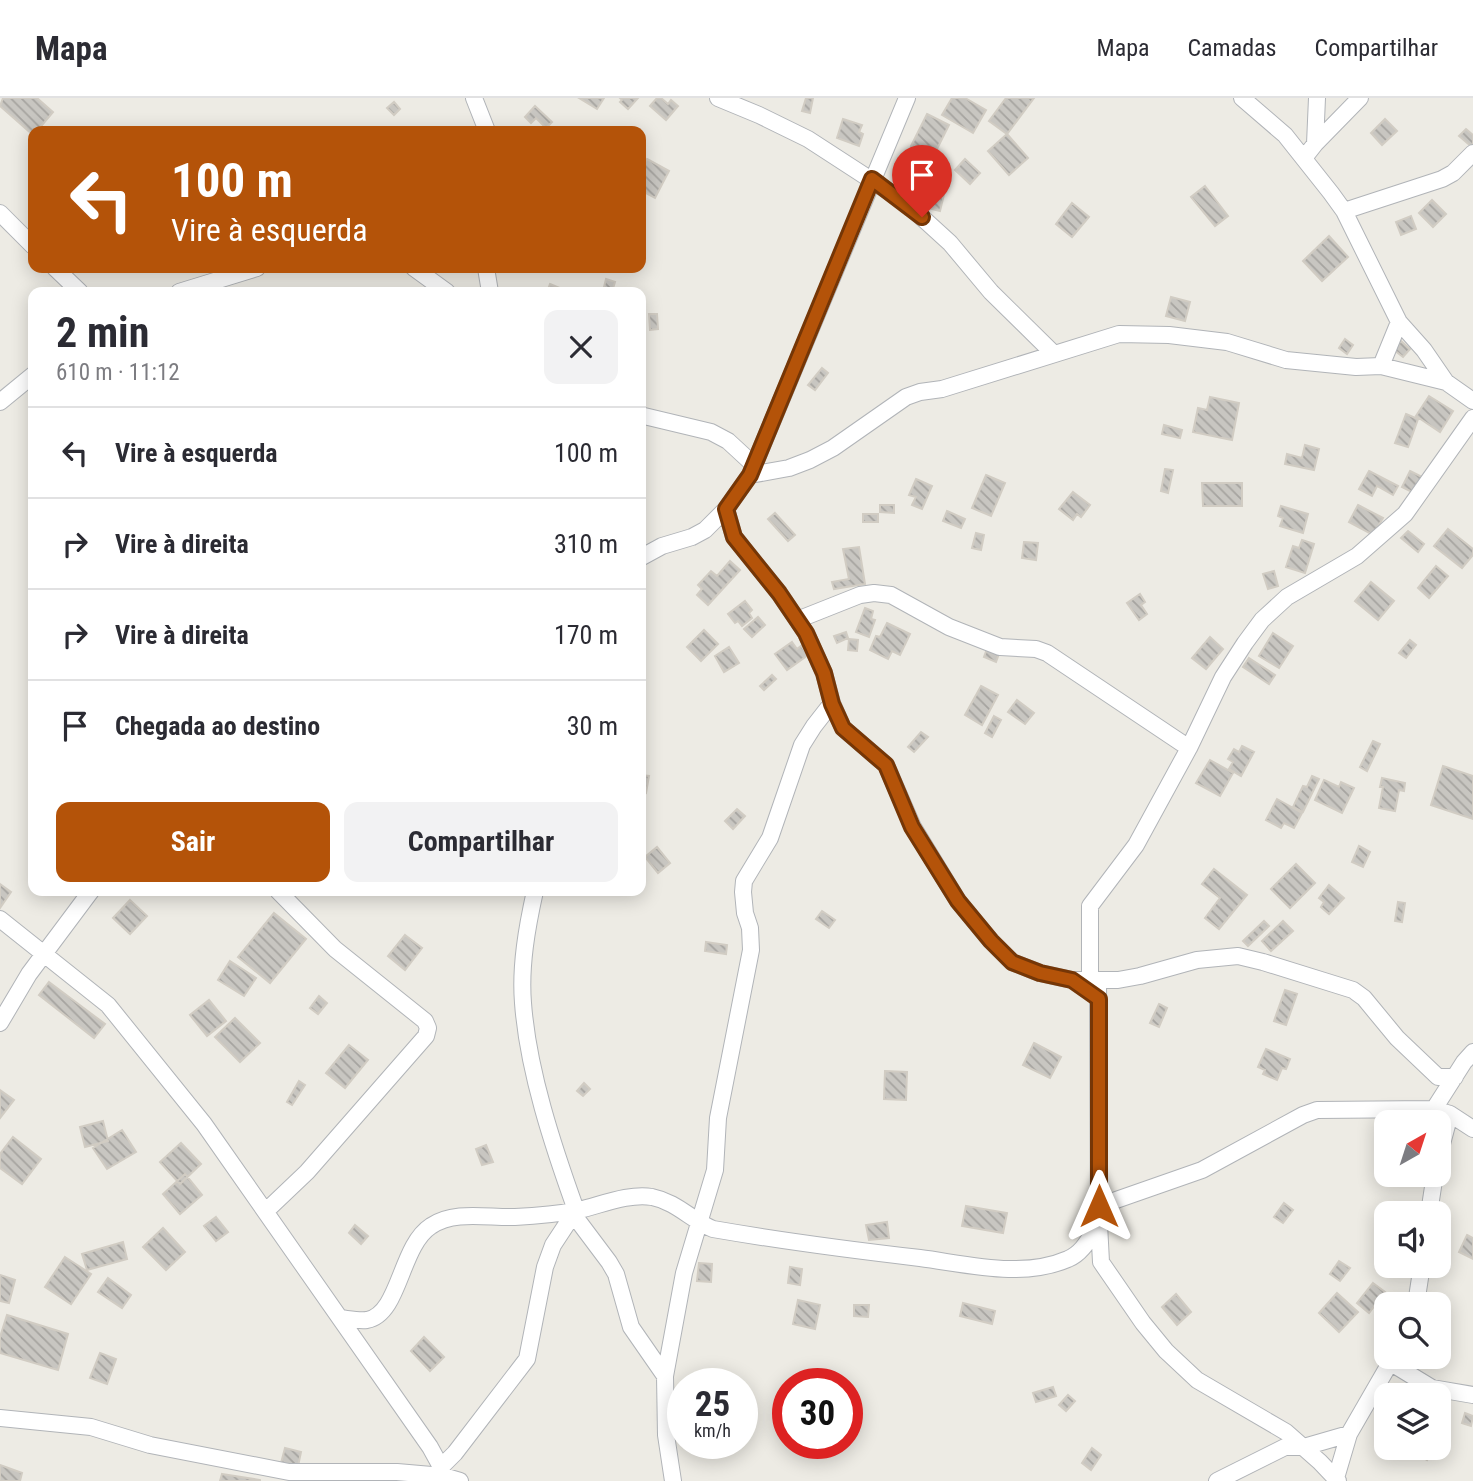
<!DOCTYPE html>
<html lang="pt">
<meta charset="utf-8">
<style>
:root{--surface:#fff;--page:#f2f2f3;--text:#2b2b33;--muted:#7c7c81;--line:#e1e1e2;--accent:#b45309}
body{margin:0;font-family:"Roboto Condensed",sans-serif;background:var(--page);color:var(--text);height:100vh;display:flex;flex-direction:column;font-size:26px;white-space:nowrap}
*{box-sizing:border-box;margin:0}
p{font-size:23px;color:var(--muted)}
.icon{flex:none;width:38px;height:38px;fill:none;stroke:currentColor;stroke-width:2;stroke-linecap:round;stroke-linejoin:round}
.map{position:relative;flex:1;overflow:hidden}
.details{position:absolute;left:28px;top:189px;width:618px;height:609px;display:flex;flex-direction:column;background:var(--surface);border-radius:14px;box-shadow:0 4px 18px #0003}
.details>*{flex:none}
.hud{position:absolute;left:28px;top:28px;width:618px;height:147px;border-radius:14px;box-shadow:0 4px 18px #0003;background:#b45309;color:#fff;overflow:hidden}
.needle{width:46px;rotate:39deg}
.buttons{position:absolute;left:1374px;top:1012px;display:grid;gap:14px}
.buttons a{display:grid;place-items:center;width:77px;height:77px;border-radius:14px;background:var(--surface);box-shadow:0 4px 18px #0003;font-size:35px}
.speed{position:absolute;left:667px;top:1270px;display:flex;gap:14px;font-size:35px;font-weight:700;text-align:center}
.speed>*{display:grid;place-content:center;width:91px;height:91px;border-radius:50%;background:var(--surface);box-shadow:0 4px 18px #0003;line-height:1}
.speed small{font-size:18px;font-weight:400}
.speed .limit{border:10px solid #d22;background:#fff;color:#111}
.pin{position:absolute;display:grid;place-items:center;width:60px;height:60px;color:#fff;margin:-72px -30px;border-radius:50% 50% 50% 0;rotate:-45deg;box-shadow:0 0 7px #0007}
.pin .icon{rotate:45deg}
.me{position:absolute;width:77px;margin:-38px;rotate:0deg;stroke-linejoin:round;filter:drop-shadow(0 0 5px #0008)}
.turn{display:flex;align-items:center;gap:24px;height:147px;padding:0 28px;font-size:32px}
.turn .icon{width:91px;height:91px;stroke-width:2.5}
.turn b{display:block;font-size:49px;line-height:60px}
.round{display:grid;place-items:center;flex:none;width:74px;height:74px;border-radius:14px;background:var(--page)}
.overview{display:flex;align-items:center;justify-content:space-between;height:119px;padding:0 28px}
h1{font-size:42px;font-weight:700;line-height:52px}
.button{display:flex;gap:14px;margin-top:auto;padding:14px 28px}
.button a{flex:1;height:80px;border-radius:14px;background:var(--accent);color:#fff;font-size:28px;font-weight:700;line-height:80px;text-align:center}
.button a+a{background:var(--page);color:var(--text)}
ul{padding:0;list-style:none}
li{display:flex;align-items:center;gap:21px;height:91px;padding:0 28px;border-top:2px solid var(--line)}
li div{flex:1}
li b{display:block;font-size:26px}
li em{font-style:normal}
header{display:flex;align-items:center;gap:42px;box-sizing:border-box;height:98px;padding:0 35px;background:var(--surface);border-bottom:2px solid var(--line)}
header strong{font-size:33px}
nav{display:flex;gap:38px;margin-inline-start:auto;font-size:24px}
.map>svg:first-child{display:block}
</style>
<header>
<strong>Mapa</strong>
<nav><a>Mapa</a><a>Camadas</a><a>Compartilhar</a></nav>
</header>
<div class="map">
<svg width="1473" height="1383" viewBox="0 0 1473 1383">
<defs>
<pattern id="building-back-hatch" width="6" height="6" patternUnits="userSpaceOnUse" patternTransform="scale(1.75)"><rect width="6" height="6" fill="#c8c6c1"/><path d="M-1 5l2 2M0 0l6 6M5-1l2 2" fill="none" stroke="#a6a4a0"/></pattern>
</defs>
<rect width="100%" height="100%" fill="#edebe4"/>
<path fill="url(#building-back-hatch)" stroke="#d1ccc3" stroke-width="2" d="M3,0h34l16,14 -16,19h-4v4l-33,-29z
M579,0h25l-7,11z
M620,0h18l-10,11 -8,-7 2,-2z
M657,0h4l7,6 3,-4 7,6 -12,14 -16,-14z
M806,0h7l-3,15 -8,-2z
M952,0h13l21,12 -13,23 -31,-18z
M1006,0h28l-27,36 -18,-13z
M394,4l6,7 -6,6 -7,-7z
M535,8l17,16 -6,6 -10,-10 -5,5 -6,-6z
M927,16l22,11 -16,32 -22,-11z
M843,21l19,6 -3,7 4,2 -4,12 -22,-8z
M1385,21l12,12 -15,14 -11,-12z
M1466,31l7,6v13l-14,-12z
M1007,36l21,24 -19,17 -21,-24z
M647,61l22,12 -14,27 -15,-8v-20z
M965,61l15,14 -10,11 -15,-14z
M930,84l16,4 -6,25 -16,-4z
M1205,88l23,30 -13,10 -24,-29z
M1432,102l14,14 -13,13 -14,-14z
M1072,105l17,14 -17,20 -16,-13z
M1411,118l5,13 -15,6 -5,-13z
M1329,138l19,21 -26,24 -19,-20z
M606,181l9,3 -3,10h-18l1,-3 8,2z
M550,186l12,5 -2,3h-13z
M1171,199l19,5 -5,19 -19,-5z
M649,216h8l1,15 -8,1z
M1345,241l8,6 -6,9 -8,-6z
M1401,243l9,8 -7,8 -9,-7z
M822,270l6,5 -13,17 -7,-5z
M1429,298l24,15 -13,21 -24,-16z
M1210,299l29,6 -7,37 -39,-8 5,-24 9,2z
M1406,316l12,5 -10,28 -13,-4z
M1164,327l18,5 -2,8 -18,-4z
M1305,347l14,4 -5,21 -29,-6 2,-10 15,4z
M1165,371l8,1 -5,23 -7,-2z
M1369,373l29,15 -5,9 -16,-9 -5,10 -13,-7z
M1410,373l12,6 -8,16 -12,-6z
M986,377l19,8 -14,33 -19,-8z
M916,381l16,7 -10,23 -10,-4 4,-8 -7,-2z
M1202,385h40v23h-39z
M1073,394l17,13 -9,12 -4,-3 -4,6 -14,-11z
M880,407h14v8l-14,-1z
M1358,407l25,13 -10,17 -24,-13z
M1281,408l27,8 -5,19 -23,-7 3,-8 -5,-2z
M947,413l18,8 -4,9 -18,-7z
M775,415l20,22 -7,6 -20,-22z
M863,416h15v8h-15z
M1448,431l25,20v6l-11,13 -28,-22z
M1408,433l16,13 -6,8 -17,-14z
M976,435l8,2 -3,15 -9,-2z
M1302,442l12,4 -9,29 -19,-6 7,-21 6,2z
M1024,444l14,1 -2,17 -14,-2z
M859,449l6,37 -31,5 -2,-7 17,-3 -6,-30z
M730,463l10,9 -32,35 -11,-10 5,-6 -4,-4 13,-14 6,5z
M1436,468l12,10 -19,22 -11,-10z
M1274,473l4,15 -10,3 -5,-15z
M1371,484l23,19 -16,19 -23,-19z
M1140,496l5,8 -4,3 6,9 -8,6 -12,-17z
M745,503l7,9 -3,3 3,5 -10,8 -4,-5 -3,2 -7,-9z
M865,510l8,3 -2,8 4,1 -6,17 -13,-5z
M758,519l7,8 -13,12 -8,-8z
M887,525l23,11 -10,21 -8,-4 -4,8 -18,-9 6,-14 4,1z
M704,532l14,14 -17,17 -14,-14z
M846,534l2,6 -11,5 -3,-7z
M1273,535l20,13 -14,22 -20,-12z
M1210,539l13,12 -17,20 -14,-11z
M849,541l9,1 -1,11 -9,-1z
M1410,542l6,5 -10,13 -7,-5z
M792,544l5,7 4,-3 7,9 -21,15 -12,-16z
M988,548l12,5 -4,11 -12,-5z
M729,549l10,16 -15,9 -9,-16z
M1249,560l26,17 -6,9 -26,-17z
M772,577l4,4 -12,11 -4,-4z
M981,588l17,9 -16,30 -17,-10z
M1017,602l17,13 -9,11 -17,-12z
M994,618l7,4 -9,17 -7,-4z
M921,634l7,5 -14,15 -6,-5z
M1373,643l7,3 -13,27 -7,-4z
M1242,648l12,6 -13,24 -12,-7 4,-7 -5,-3 6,-10 5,3z
M1210,662l23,13 -13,23 -24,-13z
M1443,668l30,10v43l-42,-14z
M640,677l9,1 -3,17 -6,-1z
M1312,678l7,3 -16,33 -10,-5 10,-21 4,1z
M1382,680l23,5 -1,8 -5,-1 -4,21 -16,-3 4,-21h-3z
M1324,682l15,7 2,-5 13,6 -12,25 -27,-13z
M1277,701l25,14 -8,15 -10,-5 -3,5 -15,-8z
M737,711l8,7 -12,13 -8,-8z
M1359,748l11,6 -7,15 -11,-5z
M657,749l13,16 -12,10 -13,-16z
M1296,766l19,19 -25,25 -19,-19z
M1214,771l33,26 -28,34 -14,-11 15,-20 -18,-14z
M0,786l11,8 -11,16z
M1329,787l15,13 -15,16 -8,-7 3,-5 -5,-4z
M130,802l17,16 -17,18 -17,-16z
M1398,804l7,1 -3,19 -7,-1z
M822,813l13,9 -6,8 -13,-9z
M274,815l32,26 -36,44 -32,-26z
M1264,823l5,5 -21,20 -5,-5z
M1283,823l10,10 -22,20 -9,-10z
M405,837l17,13 -17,22 -17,-14z
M706,844l21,3 -1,9 -21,-3z
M230,863l26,17 -12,18 -26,-16z
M49,884l56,42 -11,14 -55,-43z
M1285,892l12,4 -11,31 -12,-4z
M319,898l8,7 -9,11 -8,-6z
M209,902l17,21 -19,15 -17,-21z
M1159,906l8,4 -8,19 -9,-4z
M235,920l25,25 -20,19 -25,-25z
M1034,945l27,14 -11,21 -27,-13z
M349,947l19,15 -23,28 -19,-15z
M1266,951l24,10 -4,10 -4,-1 -5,12 -14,-6 2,-4 -7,-3z
M885,973l22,1 -1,28 -22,-1z
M299,983l6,4 -13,20 -5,-3z
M584,985l6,6 -7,7 -6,-5z
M0,992l14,10 -14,18z
M103,1023l5,20 -23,6 -5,-20z
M122,1032l14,22 -29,17 -14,-21z
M13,1039l28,22 -19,25 -22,-16v-14z
M181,1045l20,21 -21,20 -20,-22z
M486,1047l7,17 -11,3 -6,-16z
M185,1076l17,21 -22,19 -17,-20z
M1284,1105l9,7 -10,13 -9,-6z
M966,1108l41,7 -4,20 -41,-7z
M216,1119l12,15 -12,9 -12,-15z
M887,1124l2,16 -20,2 -3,-15z
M355,1127l13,11 -7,8 -12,-11z
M163,1130l22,24 -19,18 -23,-23z
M1467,1137l6,3v21l-14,-7z
M123,1144l4,17 -40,11 -5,-16z
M65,1159l26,17 -20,30 -26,-17z
M1339,1163l11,7 -10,13 -10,-7z
M699,1165l13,1 -1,18 -14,-1z
M790,1169l12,2 -2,16 -12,-2z
M0,1177l15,5 -6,23 -9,-2z
M108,1180l23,17 -9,13 -24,-16z
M1373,1185l12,9 -16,21 -12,-10z
M1337,1195l21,19 -19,20 -20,-19z
M1176,1196l15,18 -14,13 -15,-18z
M798,1202l22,5 -5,24 -22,-5z
M963,1205l32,8 -3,13 -32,-8z
M854,1207h15l-1,12 -14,-1z
M7,1217l61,19 -10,36 -58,-17v-16z
M424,1239l20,20 -14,14 -19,-20z
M100,1255l16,6 -9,25 -17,-6z
M1053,1289l3,9 -20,6 -3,-9z
M1068,1297l7,6 -9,10 -7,-6z
M1465,1315l8,3 -2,10 -9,-3z
M1407,1349h28l-8,13z
M285,1350l16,4 -4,19 -17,-4z
M1092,1350l9,7 -10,15 -9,-7z
M0,1367l22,8 -2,8h-20z
M222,1376l38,6v1h-40z"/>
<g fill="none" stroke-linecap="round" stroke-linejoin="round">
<defs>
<path id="minor" d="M474,0l13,33
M718,0l41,17 49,24 97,63 45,41 41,49 62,61
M1242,0l43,37 46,58 13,18 55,111 25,28 22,32 27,19
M1315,46l2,-46
M1304,60l11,-14 45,-46
M1344,113l98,-32 11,-6 20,-20
M0,115l33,33
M55,170l25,24
M414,170l33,24
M486,170l4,24
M179,194l78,-24
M1381,268l18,-44
M0,304l33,-27
M640,317l71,17 17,9 26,24
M750,377l39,-7 21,-8 23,-12 73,-51 14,-5 22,-3 177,-55 50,1 58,7 59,18 70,7 25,-1 65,16
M726,411l8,28 45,56 27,40 18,40 8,30 11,25 43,37 27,62 45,74 33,40 21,21 28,11 32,7h46l22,-4 57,-16 41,-4 25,6 90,28 11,8 33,40 41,39h17
M640,460l22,-12 30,-9 13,-7 21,-21 24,-34 157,-377
M797,522l63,-25 14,-2 17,2 58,32 51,20 36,2 11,4 142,95
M0,821l108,86 96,119 226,323 11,20 2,14
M0,925l29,-49 62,-83
M1434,1011l30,-47 9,-10
M1438,1061l12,-45
M1099,1108l103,-36 101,-55 14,-5 117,-1 16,5 23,15
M266,1113l41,-39 119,-136 2,-8 -3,-7 -90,-72 -57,-58
M1429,1115l6,-39
M573,1116l36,48 7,12 15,53 34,49
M1416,1206l6,-39
M340,1220c9,1 19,3 27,2 33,-6 33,-74 64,-94 23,-16 57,-8 84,-9 21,-1 43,-3 64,-7 22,-5 50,-17 73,-13 25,5 39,23 61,32 69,12 138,21 207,29 47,6 102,21 148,1 15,-6 22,-22 31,-35
M1391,1265l41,25 41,7
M1404,1297l28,-7
M0,1320l91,9 59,18 139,27h108l46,4 17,5
M441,1369l14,-14 72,-94 18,-92 8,-22 23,-35c-23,-64 -48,-139 -53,-207 -3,-37 4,-76 12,-112
M1336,1380l13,-44 45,-78
M673,1383l-7,-46 -1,-59 19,-103 31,-103 3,-52 33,-168 -1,-22 -5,-15 -2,-21 1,-11 26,-43 32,-93 12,-19 18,-23
M1217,1383l68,-34h19l45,-13
M1338,1383l-18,-19 -34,-30 -89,-52 -31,-29 -23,-28 -42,-61 -2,-38 -1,-244 -8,-1v-73l46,-61 53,-97 34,-71 22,-34 17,-23 25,-23 70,-41 48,-42 68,-96"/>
</defs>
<use href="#minor" stroke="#b1b4b8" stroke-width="18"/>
<use href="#minor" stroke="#fff" stroke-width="16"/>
</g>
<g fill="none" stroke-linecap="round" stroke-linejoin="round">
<defs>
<path id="route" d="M922,119l-50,-38 -122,296 -24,34 8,28 45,56 27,40 18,40 8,31 11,24 43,37 26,62 46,74 33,40 21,21 28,11 32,7 27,19v207"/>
</defs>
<use href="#route" stroke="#753606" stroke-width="18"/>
<use href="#route" stroke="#b45309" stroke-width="12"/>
</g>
</svg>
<div class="buttons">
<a><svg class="needle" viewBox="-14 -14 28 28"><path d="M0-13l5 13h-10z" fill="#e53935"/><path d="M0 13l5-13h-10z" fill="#7c7c81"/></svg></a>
<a><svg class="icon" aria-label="sound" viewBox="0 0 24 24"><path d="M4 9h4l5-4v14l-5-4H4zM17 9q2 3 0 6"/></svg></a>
<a><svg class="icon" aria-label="search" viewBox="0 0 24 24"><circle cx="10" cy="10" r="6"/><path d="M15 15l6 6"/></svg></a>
<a><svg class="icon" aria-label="layers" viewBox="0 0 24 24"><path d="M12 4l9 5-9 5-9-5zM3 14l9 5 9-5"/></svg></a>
</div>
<div class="speed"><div>25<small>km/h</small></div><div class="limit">30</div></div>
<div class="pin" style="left:922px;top:119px;background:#d93025"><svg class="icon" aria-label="arrive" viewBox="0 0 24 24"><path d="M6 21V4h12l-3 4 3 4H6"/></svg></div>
<svg class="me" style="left:1099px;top:1108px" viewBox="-20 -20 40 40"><path d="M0-17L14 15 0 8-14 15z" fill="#b45309" stroke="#fff" stroke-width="4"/></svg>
<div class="hud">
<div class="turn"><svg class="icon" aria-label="left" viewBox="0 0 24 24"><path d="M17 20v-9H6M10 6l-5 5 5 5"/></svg><div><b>100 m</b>Vire à esquerda</div></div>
</div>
<section class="details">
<div class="overview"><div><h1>2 min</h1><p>610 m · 11:12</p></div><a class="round"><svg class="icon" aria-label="close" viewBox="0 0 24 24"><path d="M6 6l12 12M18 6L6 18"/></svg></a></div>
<ul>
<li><svg class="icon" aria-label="left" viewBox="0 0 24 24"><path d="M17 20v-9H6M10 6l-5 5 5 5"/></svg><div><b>Vire à esquerda</b></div><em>100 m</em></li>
<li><svg class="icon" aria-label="right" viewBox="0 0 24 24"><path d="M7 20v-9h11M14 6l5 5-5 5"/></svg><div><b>Vire à direita</b></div><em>310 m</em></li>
<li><svg class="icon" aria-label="right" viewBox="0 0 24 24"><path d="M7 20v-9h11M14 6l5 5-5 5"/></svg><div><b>Vire à direita</b></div><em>170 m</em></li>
<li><svg class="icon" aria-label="arrive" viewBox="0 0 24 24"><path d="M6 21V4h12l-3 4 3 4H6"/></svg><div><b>Chegada ao destino</b></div><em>30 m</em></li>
</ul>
<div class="button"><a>Sair</a><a>Compartilhar</a></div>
</section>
</div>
